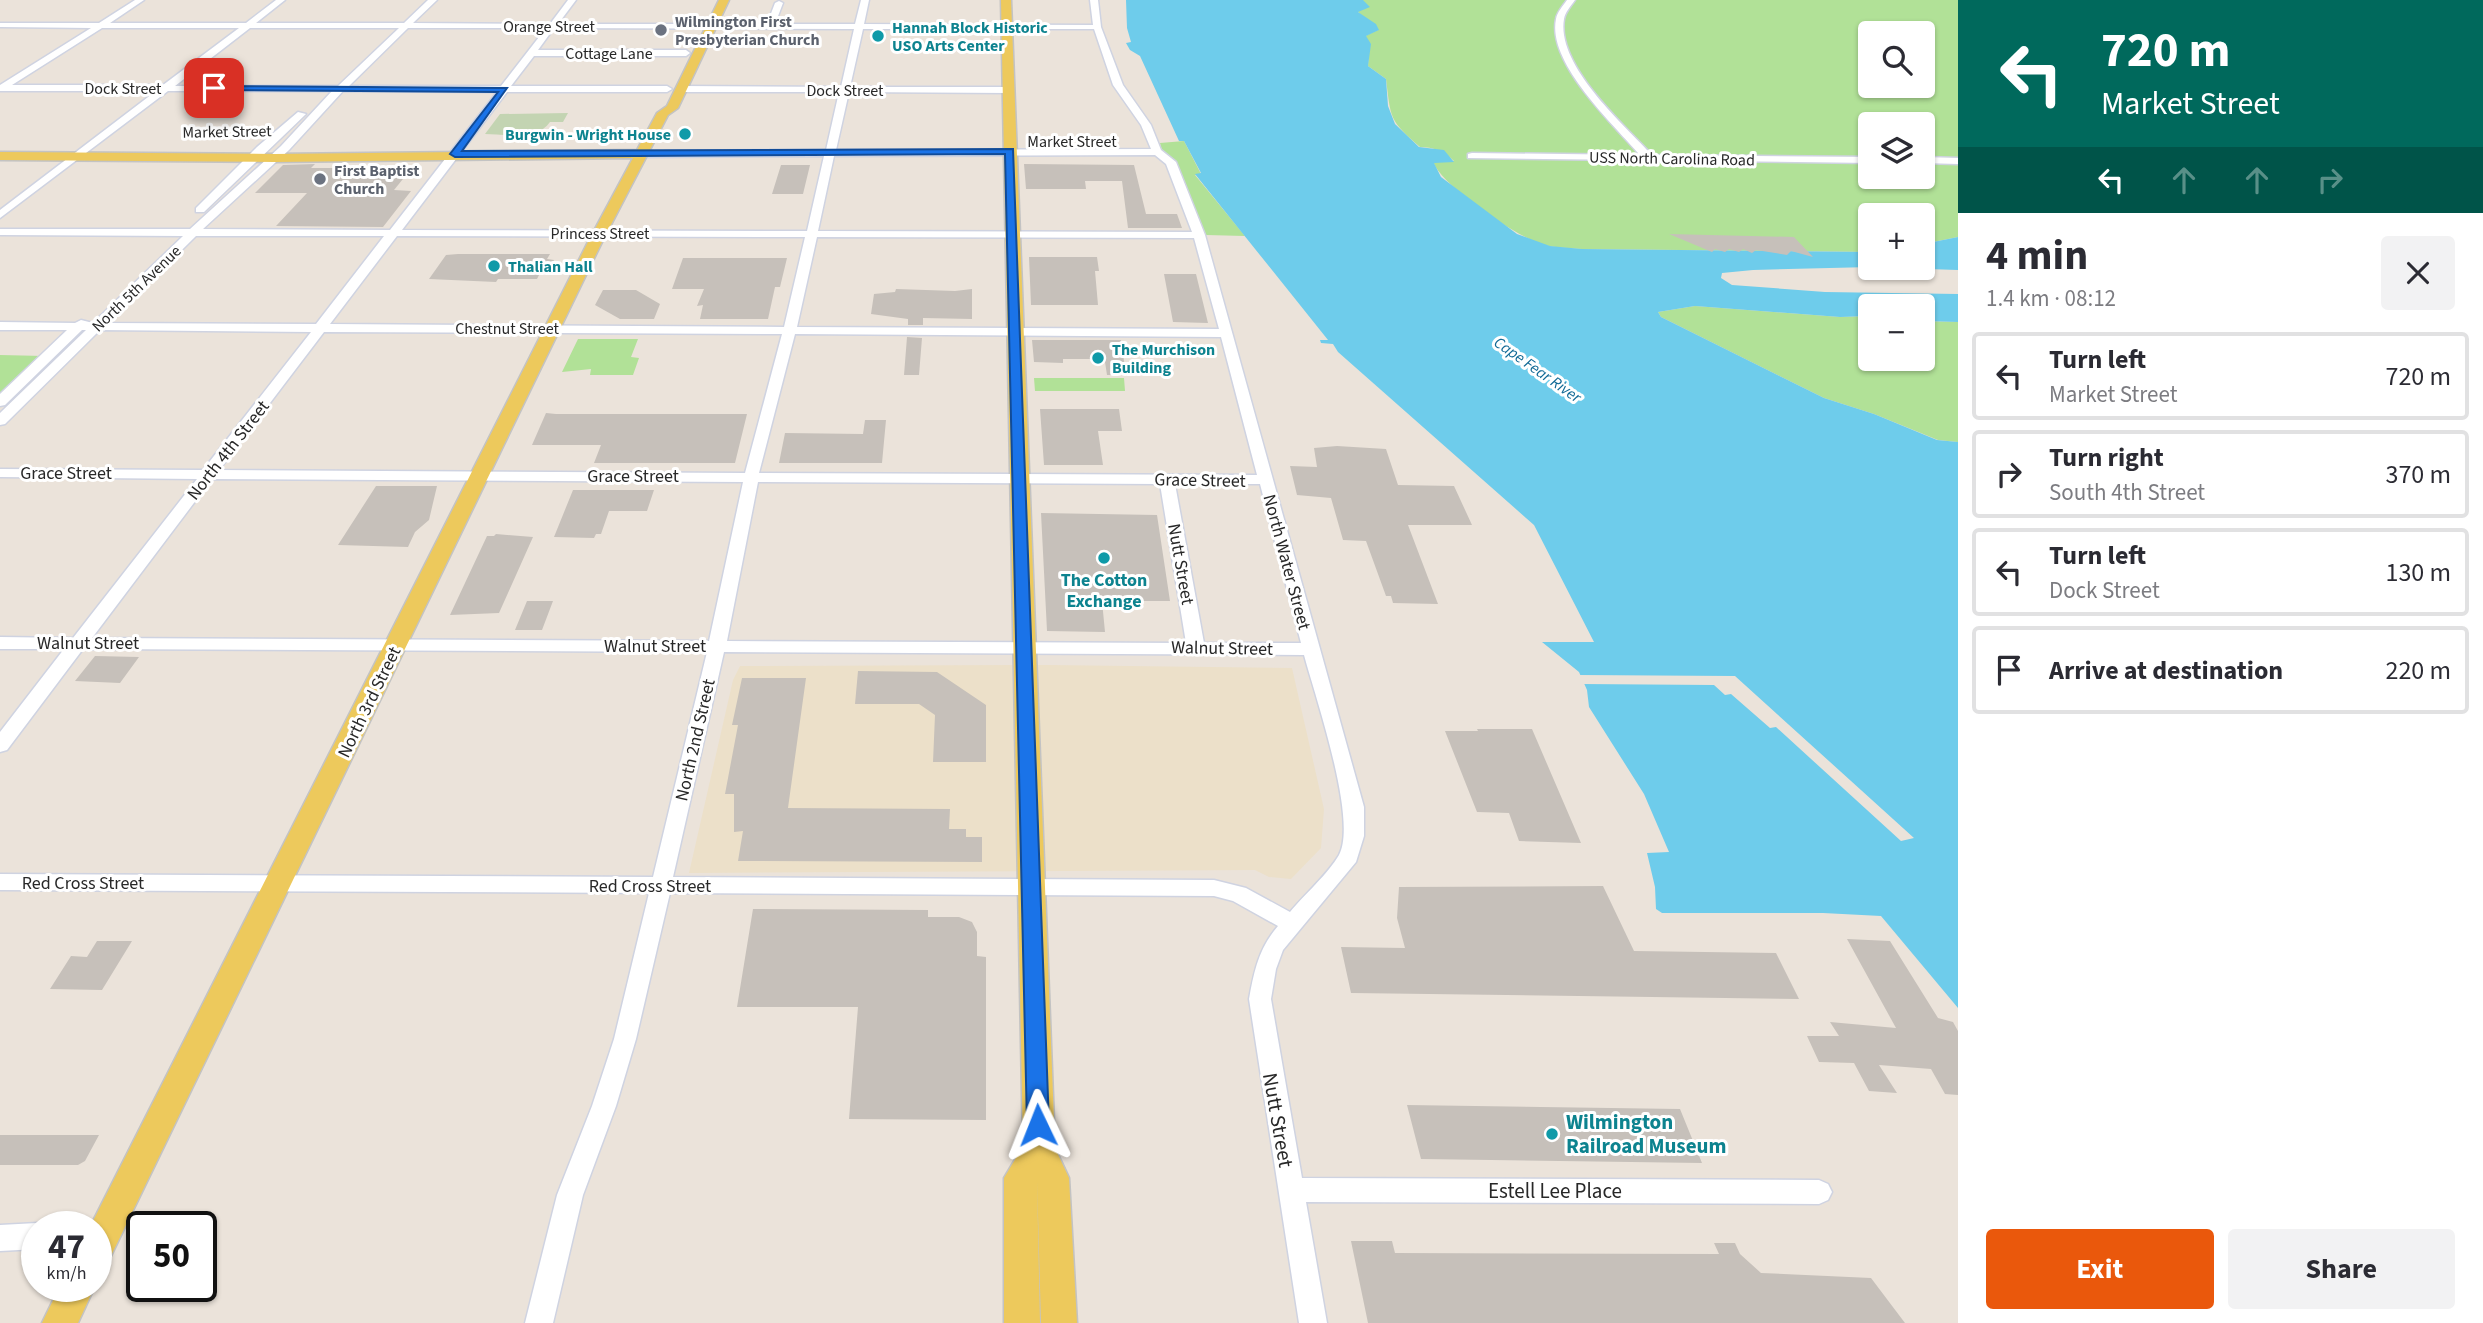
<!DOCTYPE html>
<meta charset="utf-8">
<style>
:root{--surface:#fff;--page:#f2f2f3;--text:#2b2b33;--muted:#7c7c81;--line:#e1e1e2;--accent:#ea580c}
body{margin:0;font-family:"Source Sans 3",sans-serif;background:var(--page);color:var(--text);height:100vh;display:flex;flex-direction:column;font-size:26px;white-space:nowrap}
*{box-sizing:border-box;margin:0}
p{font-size:23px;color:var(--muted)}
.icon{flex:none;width:38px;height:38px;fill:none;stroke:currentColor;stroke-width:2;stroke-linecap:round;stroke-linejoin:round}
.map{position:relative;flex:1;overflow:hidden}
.side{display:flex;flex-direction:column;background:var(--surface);width:525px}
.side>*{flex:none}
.top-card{background:#00695c;color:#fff;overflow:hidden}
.controls{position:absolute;left:1858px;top:21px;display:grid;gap:14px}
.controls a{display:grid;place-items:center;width:77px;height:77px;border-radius:7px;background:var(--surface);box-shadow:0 2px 5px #0004;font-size:35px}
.speed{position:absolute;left:21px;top:1211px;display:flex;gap:14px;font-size:35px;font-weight:700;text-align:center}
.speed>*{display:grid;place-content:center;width:91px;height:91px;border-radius:50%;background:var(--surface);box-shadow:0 2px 5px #0004;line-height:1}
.speed small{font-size:18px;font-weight:400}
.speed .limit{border:4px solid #111;border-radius:10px;background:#fff;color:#111}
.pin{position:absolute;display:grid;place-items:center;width:60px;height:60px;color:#fff;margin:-30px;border-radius:14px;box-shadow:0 4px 10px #0006}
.me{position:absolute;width:77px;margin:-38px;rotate:358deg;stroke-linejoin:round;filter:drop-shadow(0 0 5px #0008)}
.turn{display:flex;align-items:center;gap:24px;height:147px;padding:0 28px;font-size:32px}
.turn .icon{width:91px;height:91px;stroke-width:2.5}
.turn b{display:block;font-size:49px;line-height:60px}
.lanes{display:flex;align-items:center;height:66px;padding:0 28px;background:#0003;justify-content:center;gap:35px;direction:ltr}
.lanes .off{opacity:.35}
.round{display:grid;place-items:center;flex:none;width:74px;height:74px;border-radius:7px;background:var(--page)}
.overview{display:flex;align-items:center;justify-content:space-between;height:119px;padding:0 28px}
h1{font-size:42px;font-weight:700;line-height:52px}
.cta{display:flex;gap:14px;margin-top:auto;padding:14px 28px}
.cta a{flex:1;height:80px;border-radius:7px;background:var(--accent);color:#fff;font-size:28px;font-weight:700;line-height:80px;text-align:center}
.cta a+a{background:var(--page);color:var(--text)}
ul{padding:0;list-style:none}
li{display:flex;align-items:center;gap:21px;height:88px;margin:0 14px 10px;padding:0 14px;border:4px solid var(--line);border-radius:7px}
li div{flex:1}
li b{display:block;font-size:26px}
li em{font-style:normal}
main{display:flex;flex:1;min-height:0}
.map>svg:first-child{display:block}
</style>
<main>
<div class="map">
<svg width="1958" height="1323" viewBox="0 0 1958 1323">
<rect width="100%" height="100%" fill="#ebe3da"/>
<path fill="#ece0c9" d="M1048,665l244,3 32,141 -3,39 -30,31 -22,-2 -14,-7 -566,3 44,-193 7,-14z"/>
<path fill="#b1e197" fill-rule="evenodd" d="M1363,0h595v237l-35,7v-29h-52v37l-289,-3c-12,-1 -25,-1 -38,-4 -27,-8 -100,-57 -111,-83l21,-1c-10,-10 -21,-14 -34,-14 -31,-27 -29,-28 -34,-68l-18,-13 1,-16 -4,-14 13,-6 -20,-18zM1871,33h52v53h-52zM1871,124h52v53h-52z
M1184,141l17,33 -6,1 50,61 -39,-1 -31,-74 -13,-10 -2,-8z
M1695,306l145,11 31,-1v43h52v-38l35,1v120l-20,-2 -64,-26 -50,-16 -163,-81 -3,-5z
M578,339h60l-7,18 8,1 -6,17h-43l1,-6 -29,3z
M0,355l44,1 -39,37h-5z
M1034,378h90l1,13h-90z"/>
<path fill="#c3d4b2" d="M568,113l-5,9h-13c-13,19 -45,12 -65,12l15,-20z"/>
<path fill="#6ecceb" d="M1126,0h237l7,7 -12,5 18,12 3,6 -13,6 5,8 -3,22 18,13 2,27 7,18 24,23 25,3 10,12 -20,1 7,14 76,57 33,12 32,3 289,3v15l-118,3 -31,3 -1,5 11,7 93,7 133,2v28l-35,-1v-15h-52v10l-31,1 -145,-11 -37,6 3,5 163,81 50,16 63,26 21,2v566l-77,-92 -58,-3h-161l-6,-4 -1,-22 -8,-34 22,-1 -25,-58 -55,-87 -2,-17 -8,-18 -37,-30h52l-60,-117 -196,-173 -5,-8 -12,-1 -1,-3h8l-133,-166 6,-1 -17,-32h-5l-39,-85 -10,-6 -4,-7 5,-1 -4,-14z
M1958,237v33l-61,-2h26v-24z"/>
<path fill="#ebe3da" d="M1577,675l158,1 179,162 -13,3 -125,-114 -6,1 -39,-34 -6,1 -11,-10 -133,-1z"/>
<path fill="#c6c0ba" d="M315,164l-4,4h62l-5,5 39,1 -13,16 17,1 -28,36 -107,-1 31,-33h-52l28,-28z
M1024,164l110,1 12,49h31l5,14h-54l-6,-47h-37l1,8h-60z
M781,165h29l-7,29h-31z
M1669,234l125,3 19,20 -22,-6 -4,4 -31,-5 -4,3 -9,-4 -4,3 -10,-3 -4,3 -10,-3 -3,3z
M458,254h92l-3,5 7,1 -7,13h-7l-3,6h-39l-2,3 -67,-3 17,-24z
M1029,257h68l2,14h-4l3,34h-67z
M683,258h104l-7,29h-5l-7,32h-68l3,-14 -6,1 7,-17h-32z
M1164,274h32l12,49 -35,-1z
M896,289l59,2 17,-2v30l-49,-1v7h-15v-6l-37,-5 3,-20 21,-2z
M603,290h33l24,14 -6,15h-34l-25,-14z
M907,337l15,1 -3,37h-15z
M1032,340h89l5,35h-19l-2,-13h-11l-1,-3h-30v4l-29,-1z
M1040,409h79l3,22h-24l5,34h-59z
M546,413l10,1h191l-12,49h-141l7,-18h-69z
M865,420h21l-4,43h-103l6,-30 78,1z
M1337,446l49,3 12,36 56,1 18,39h-64l30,79 -45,-1 -2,-7h-5l-20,-55 -23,-1 -12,-42 -34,-3 -7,-29 27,1 -3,-19z
M376,486h61l-8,34 -14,12 -7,15 -70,-2z
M573,490h81l-7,21h-38l-8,23h-5l-2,4 -40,-1z
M1041,513l116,2 13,86h-68l3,31 -58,-1z
M496,534l37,3 -34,76 -49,2 37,-79h7z
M527,601h26l-11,29h-27z
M95,656l44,1 -19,26 -45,-2z
M858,671l79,1 49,33v57h-53l2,-47 -16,-11h-64z
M742,678h64l-18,130 162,1 -1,20h17v8h16v25l-244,-1 5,-30 -9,1v-38h-9l13,-69h-6z
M1477,729h55l49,114 -62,-2 -10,-28 -32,-1 -32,-81h33z
M1603,886l31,65 142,2 23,46 -448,-6 -10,-46 64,1 -8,-30 2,-31z
M753,909l175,1v7h31l13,5 5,10v24l9,1v163l-137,-1 9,-112h-121z
M1847,939l43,2 48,77 15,4 5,9v64l-13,-1 -14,-25 -52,-4 18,28 -28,-2 -15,-28 -35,-1 -12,-26h32l-9,-14 66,6z
M97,941h35l-30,49 -52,-1 21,-33 16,1z
M1407,1105l273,4 22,54 -281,-4z
M0,1135h99l-14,26 -7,4h-78z
M1351,1241h41l3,12 324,1 -5,-11h21l5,11 21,19 110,5 34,45h-537z"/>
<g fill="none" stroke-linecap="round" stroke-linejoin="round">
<defs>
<path id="minor" d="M135,0h9l-34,23h136l30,-23h9l-29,23h148l24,-23h9l-24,23 137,1 18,-24h8l-18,24h209l8,-21 4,-2 4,2 -8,21h80l6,-24h8l-5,24 229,1 -3,-25h8l3,27 22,58 28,40 10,25 15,12 29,73 159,572v29l-8,26 -73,88 -7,19 -5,30 31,179 517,2 9,4 4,8 -4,8 -9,4 -513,-2 21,121h-28l-50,-324c5,-28 10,-51 29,-73l-45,-25 -19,-5 -544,-3 -34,146 -20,67 -33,89 -30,128h-28l32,-128 35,-89 22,-67 35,-146 -649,-3v-16l653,3 54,-225 -624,-3 -76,101 -7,2v-20l64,-83h-64v-12l73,1 124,-159 -197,-2v-8l203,1 108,-138 -211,-2 -95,94 -5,1v-12l86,-83h-4l-77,75 -5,1v-12l67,-64h-67v-8l75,1 6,-3 12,3 90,-87 -183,-1v-6h190l91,-83 51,-55h-164l-168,127v-8l156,-119h-156v-6l91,-57 -91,-1v-4h99zM102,28h137l-76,57h-151zM250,28h149l-61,58h-163zM408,28h138l-45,58h-152zM554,28l300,1 -13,58 -160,-1 -5,3 5,3h158l-13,58 -185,1 -5,3 5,3 183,-1 -17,75 -405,-1 105,-138h160l5,-3 -5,-3h-156l23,-30h152l4,-3 -4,-3h-148zM863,29h231l19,56 28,40 10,24 -315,1 13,-58 160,1 5,-3 -5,-3h-159zM343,91l154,1 -107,138 -187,-1 86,-79zM1155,155l11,9 26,68 -374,-1 16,-75zM196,236h188l-68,88 -208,-1zM397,236l408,1 -21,90 -454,-3zM817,237l377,1 25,91 -422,-2zM324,332l458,2 -37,139 -526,-3zM795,334l426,3 36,138 -498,-2zM212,479l531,3 -34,159 -617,-3zM758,482l402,2 26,159 -459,-2zM1175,484h85l41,159h-97zM724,652l580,3c11,41 54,165 35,200 -11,19 -35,40 -49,57l-44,-24 -32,-8 -541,-3z
M1567,0h8c-4,6 -10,12 -11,19 -8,46 59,105 88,136l219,2v6l-403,-5v-4l4,-1 168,2c-27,-31 -93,-92 -84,-136 1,-7 7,-13 11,-19z
M298,112l8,2 -102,98h-8v-4l61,-61z
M1923,157l35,1v6l-35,-1z
M37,1223l8,4h-8v22l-37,2v-26z"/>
<path id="major" d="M719,0h10l-51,108 -10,7 -66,127 -494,1020 -12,4v-39h-6l498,-985 45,-84 -359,4 -274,-2v-8l274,2 363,-4 20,-37 10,-7z
M1001,0h10l44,1148 14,30 8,145h-36l-4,-143 3,143h-36v-145l19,-32z
M60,1286h35l-17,37h-36z"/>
</defs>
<use href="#minor" stroke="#cfd3e1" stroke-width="3"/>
<use href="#major" stroke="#c3c3c3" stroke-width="3"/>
<use href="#minor" fill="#fff" fill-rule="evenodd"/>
<use href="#major" fill="#edc95c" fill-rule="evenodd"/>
</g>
<path fill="#1a73e8" stroke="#114b97" stroke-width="2" d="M214,86l293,2 -45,63 551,-2 36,976 -3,7 -8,3 -8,-3 -3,-7 -22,-971 -550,3 -5,-3 48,-62 -287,-2z"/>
<g fill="#6b7280" stroke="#fff" stroke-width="2.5">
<circle cx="661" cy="30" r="7"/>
<circle cx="320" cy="179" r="7"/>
</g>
<g fill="#0f9aa8" stroke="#fff" stroke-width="2.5">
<circle cx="878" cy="36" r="7"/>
<circle cx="685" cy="134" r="7"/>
<circle cx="494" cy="266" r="7"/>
<circle cx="1098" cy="358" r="7"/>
<circle cx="1104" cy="558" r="7"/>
<circle cx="1552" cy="1134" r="7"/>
</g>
<g text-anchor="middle" stroke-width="6" stroke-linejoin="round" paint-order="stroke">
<g font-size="16" font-weight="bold" fill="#5b616d" stroke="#fff" text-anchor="start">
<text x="675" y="27">Wilmington First<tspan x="675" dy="18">Presbyterian Church</tspan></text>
<text x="334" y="176">First Baptist<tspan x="334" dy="18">Church</tspan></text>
</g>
<g font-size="16" fill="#282828" stroke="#fff">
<text x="549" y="32">Orange Street</text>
<text x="609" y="59">Cottage Lane</text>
<text x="123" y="94">Dock Street</text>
<text x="845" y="96">Dock Street</text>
<text transform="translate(227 131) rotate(-1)" y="6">Market Street</text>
<text x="1072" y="147">Market Street</text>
<text transform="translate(1672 158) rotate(1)" y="6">USS North Carolina Road</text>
<text x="600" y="239">Princess Street</text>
<text transform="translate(136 288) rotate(-44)" y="6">North 5th Avenue</text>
<text x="507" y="334">Chestnut Street</text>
</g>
<g font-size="16" font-weight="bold" fill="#0d838f" stroke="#fff" text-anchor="start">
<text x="892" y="33">Hannah Block Historic<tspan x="892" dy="18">USO Arts Center</tspan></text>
<text x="671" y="140" text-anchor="end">Burgwin - Wright House</text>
<text x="508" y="272">Thalian Hall</text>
<text x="1112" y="355">The Murchison<tspan x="1112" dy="18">Building</tspan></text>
</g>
<g font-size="16" font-style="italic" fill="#106995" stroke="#fff">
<text transform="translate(1538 369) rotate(35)" y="6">Cape Fear River</text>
</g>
<g font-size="18" fill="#282828" stroke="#fff">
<text transform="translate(228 450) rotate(-52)" y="6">North 4th Street</text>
<text x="66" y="479">Grace Street</text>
<text x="633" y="482">Grace Street</text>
<text transform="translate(1200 480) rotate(1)" y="6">Grace Street</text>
<text transform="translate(1287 562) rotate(75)" y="6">North Water Street</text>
<text transform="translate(1181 564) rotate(80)" y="6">Nutt Street</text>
<text x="88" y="649">Walnut Street</text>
<text x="655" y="652">Walnut Street</text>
<text transform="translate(1222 648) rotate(1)" y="6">Walnut Street</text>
<text transform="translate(369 702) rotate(-64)" y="6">North 3rd Street</text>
<text transform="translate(695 740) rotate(-77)" y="6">North 2nd Street</text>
<text x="83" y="889">Red Cross Street</text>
<text x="650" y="892">Red Cross Street</text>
</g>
<g font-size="18" font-weight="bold" fill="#0d838f" stroke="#fff">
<text x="1104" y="586">The Cotton<tspan x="1104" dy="21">Exchange</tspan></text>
</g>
<g font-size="21" fill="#282828" stroke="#fff">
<text transform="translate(1278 1120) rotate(80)" y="7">Nutt Street</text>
<text x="1555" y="1198">Estell Lee Place</text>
</g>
<g font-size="21" font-weight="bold" fill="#0d838f" stroke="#fff" text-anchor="start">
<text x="1566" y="1129">Wilmington<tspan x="1566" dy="24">Railroad Museum</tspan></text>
</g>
</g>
</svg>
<div class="controls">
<a><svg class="icon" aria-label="search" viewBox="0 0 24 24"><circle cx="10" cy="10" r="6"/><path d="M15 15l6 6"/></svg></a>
<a><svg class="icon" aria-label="layers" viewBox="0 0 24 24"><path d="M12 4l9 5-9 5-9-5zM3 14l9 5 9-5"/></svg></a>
<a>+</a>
<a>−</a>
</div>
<div class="speed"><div>47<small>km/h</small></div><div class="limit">50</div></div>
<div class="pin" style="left:214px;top:88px;background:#d93025"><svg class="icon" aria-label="arrive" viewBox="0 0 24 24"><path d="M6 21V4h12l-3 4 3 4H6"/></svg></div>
<svg class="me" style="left:1038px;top:1125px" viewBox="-20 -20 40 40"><path d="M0-17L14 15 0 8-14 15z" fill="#1a73e8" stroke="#fff" stroke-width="4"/></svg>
</div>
<section class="side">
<div class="top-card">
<div class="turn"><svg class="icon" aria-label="left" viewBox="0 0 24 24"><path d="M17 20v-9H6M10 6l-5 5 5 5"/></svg><div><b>720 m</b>Market Street</div></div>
<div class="lanes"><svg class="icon" aria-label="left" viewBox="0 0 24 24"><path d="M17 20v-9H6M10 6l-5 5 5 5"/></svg><svg class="icon off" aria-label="ahead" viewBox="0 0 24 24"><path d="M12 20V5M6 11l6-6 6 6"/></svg><svg class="icon off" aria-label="ahead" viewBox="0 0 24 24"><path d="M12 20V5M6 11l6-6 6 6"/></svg><svg class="icon off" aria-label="right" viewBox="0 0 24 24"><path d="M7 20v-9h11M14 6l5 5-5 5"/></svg></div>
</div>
<div class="overview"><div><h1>4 min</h1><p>1.4 km · 08:12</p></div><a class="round"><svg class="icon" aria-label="close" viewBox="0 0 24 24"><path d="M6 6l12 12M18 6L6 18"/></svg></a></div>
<ul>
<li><svg class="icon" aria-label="left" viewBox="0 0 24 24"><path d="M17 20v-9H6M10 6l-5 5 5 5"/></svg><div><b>Turn left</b><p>Market Street</p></div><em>720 m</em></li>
<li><svg class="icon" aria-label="right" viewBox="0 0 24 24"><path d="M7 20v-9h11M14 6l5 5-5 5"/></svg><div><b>Turn right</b><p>South 4th Street</p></div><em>370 m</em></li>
<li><svg class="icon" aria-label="left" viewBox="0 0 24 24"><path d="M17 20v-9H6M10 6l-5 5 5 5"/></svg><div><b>Turn left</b><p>Dock Street</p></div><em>130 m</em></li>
<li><svg class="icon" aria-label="arrive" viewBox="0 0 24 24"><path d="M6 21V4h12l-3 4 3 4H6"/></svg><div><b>Arrive at destination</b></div><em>220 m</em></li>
</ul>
<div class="cta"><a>Exit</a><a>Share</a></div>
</section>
</main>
